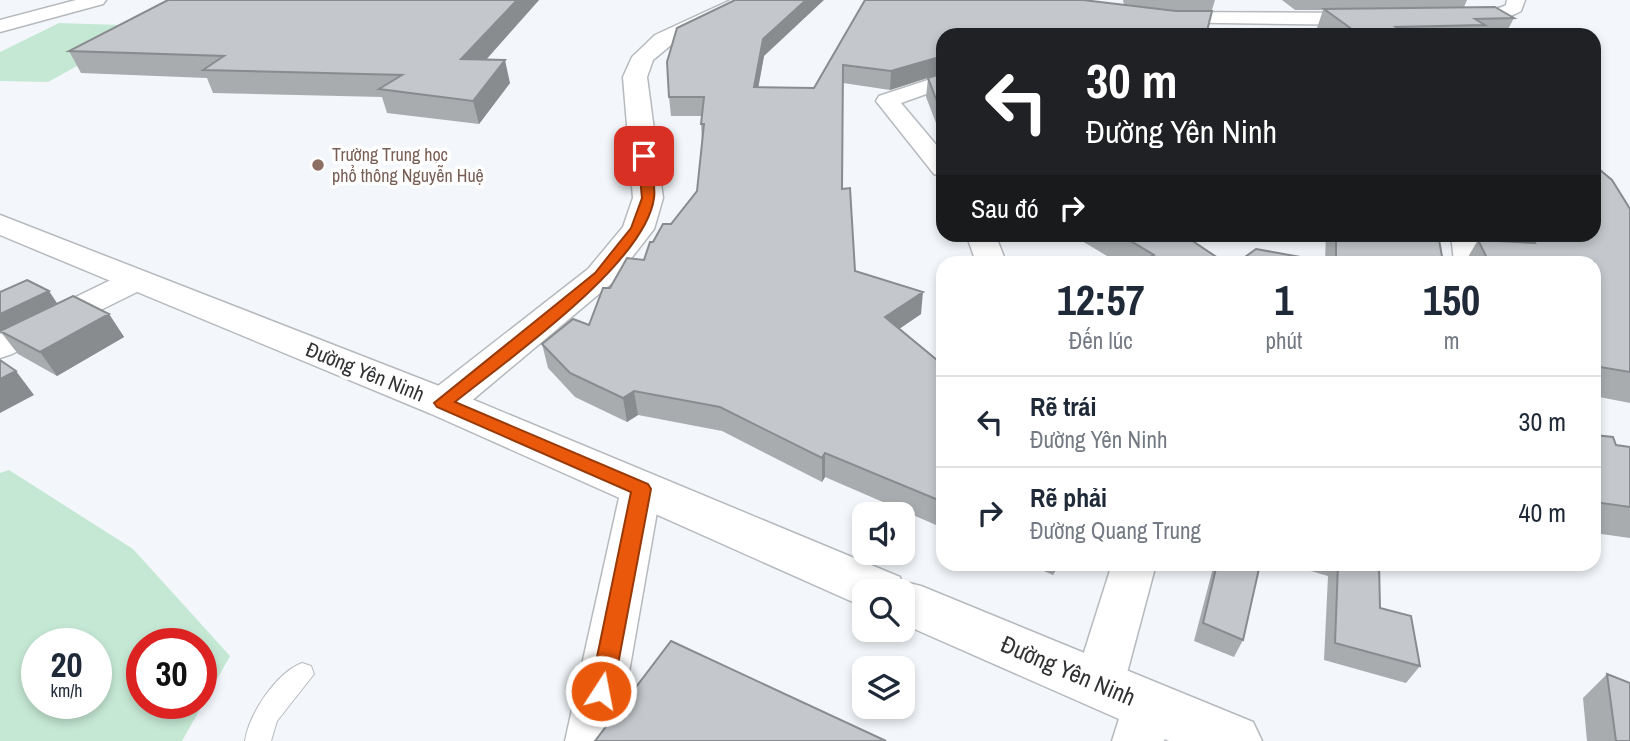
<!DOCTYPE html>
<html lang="vi">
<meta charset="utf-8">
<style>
:root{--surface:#fff;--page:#f2f2f3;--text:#1f2937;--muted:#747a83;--line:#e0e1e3}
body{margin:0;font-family:"Archivo Narrow",sans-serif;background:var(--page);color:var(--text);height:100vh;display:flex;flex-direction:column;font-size:26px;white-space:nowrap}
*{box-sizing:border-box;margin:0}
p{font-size:23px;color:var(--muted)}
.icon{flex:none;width:38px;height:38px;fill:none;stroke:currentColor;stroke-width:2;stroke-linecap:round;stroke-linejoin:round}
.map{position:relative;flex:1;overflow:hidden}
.side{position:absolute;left:936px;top:256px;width:665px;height:315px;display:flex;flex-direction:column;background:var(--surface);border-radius:21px;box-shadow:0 4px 10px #0003}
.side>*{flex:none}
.guide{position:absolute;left:936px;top:28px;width:665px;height:214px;border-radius:21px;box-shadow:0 4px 10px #0003;background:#202124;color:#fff;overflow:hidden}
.tools{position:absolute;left:852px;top:502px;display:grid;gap:14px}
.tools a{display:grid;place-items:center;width:63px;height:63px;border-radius:14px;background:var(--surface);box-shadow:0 4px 10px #0003;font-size:35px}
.speed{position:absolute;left:21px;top:628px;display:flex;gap:14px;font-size:35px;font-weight:700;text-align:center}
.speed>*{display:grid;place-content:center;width:91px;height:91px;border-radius:50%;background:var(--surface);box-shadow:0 4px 10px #0003;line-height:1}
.speed small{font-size:18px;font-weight:400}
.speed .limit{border:10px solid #d22;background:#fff;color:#111}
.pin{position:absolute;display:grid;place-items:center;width:60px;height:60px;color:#fff;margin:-30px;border-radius:14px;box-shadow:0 4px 10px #0006}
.me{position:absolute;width:77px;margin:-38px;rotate:11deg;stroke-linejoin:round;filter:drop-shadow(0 0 5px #0008)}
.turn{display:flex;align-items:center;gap:24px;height:147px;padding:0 35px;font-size:32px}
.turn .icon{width:91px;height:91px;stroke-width:2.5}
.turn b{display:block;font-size:49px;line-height:60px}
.then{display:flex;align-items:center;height:66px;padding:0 35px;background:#0003;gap:14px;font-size:26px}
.eta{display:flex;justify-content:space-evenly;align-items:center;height:119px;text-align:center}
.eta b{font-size:42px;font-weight:800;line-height:49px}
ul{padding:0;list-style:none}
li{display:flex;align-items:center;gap:21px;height:91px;padding:0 35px;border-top:2px solid var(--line)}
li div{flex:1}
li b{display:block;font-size:26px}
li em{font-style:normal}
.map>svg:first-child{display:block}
</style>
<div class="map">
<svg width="1630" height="741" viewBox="0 0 1630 741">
<rect width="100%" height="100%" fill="#f3f7fb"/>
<path fill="#c5e8d4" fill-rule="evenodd" d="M59,23l91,3 -102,56 -48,-1v-29z
M9,470l124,79 97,107 -48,85h-182v-268zM37,644h59v60h-59zM142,644h59v60h-59z"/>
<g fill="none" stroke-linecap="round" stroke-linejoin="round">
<defs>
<path id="lane" d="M302,663l9,3 3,8 -37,47 -6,20h-26c4,-27 31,-68 57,-78z"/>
<path id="street" d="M76,0h30l-3,4 -103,28v-12z
M1507,0h18l-4,11c-13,8 -59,21 -70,8 12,-13 40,-5 55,-14z
M1163,12l203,1 9,6 -9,6 -210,-3 -2,-4z
M943,75v13l-42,15 42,50v24l-9,-3 -58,-73 3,-5z
M966,234h29l11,28h-30z
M1451,234h28l5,28h-30z
M136,271l11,2 4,7 -4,7 -135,67 -12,4v-24l125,-61z
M641,474l14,4 6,11 -44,252h-52l56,-252 6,-11z
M1112,564h44l-32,120 -7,16 -18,7 -18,-7 -7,-16z
M1147,681l18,6 7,17 -8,37h-52l17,-54z"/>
<path id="secondary" d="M731,0h26l-3,4 -83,41 -18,15 -6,17 16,121 -9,31 -42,54 -155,130 -14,3 -14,-3 -6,-10 6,-10 159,-124 35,-42 10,-29 -10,-121 9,-20 23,-22z"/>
<path id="primary" d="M0,215l457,178 443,184 1,4 20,5 332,136 9,19h-93l-266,-117v-32h-39v15l-435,-194 -429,-178z"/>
</defs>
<use href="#lane" stroke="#b6babe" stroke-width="2"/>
<use href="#street" stroke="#b6babe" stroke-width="3"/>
<use href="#secondary" stroke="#b6babe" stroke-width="3"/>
<use href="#primary" stroke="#b6babe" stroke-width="3"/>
<use href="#lane" fill="#fff" fill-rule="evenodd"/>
<use href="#street" fill="#fff" fill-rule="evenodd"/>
<use href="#secondary" fill="#fff" fill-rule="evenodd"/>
<use href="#primary" fill="#fff" fill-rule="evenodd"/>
</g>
<path fill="#a9acaf" d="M539,0l-53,60 24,23 -31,41 -92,-11 -5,-16 -169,-4 -6,-15 -126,-5 -12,-22z
M865,0l259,5 -1,-5h92l-3,10h-40l-229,25v106l-17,-44 2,-19 9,-3 -47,15 -47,-7 -1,106 13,82 66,43 -22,15 44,36v163l-118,-51 -3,5 -100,-51 -84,-16 -11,7 -52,-25 -27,-29 -6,-24 47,-19 21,-37 34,-28 9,-18 18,-18 26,-33 5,-49 -1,-18 1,-8h-31l-2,-19 95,-41 -6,31 56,1z
M1282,0h185l-3,7 50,11 -9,17h-179l-9,-7 6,-18h-28z
M1630,209v194l-36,-7v-134h-129l13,-22 26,1 -4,-7h94z
M1083,234h99l42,28h-107l-35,-21z
M1326,234h112l5,28h-205h87z
M0,292l109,22 15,23 -67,39 -39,-22 -18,-23z
M1594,435l22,10 14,2v91l-36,-5z
M1027,564h32l-6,11z
M1214,564h46l-17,76 -9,17 -40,-16z
M1287,564h92l1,44 40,58 -14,17 -82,-23 4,-84z
M1518,564h14l-2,2z
M1607,674l23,67h-43l-4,-43z"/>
<path fill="#898c8f" d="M517,0h22l-73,82 -5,-23z
M806,0h18l-60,56 -9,50 -1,-19 9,-48z
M943,56v17l-53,17 1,-19z
M505,60l5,23 -31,41 -6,-23z
M49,291l8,12 -57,28v-17z
M923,292l-2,22 -38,26 2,-23z
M109,314l15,23 -67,39 -17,-24z
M16,371l18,24 -34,18v-34z
M634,391l4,24 -11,7 -4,-24z
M825,453v24l-3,5v-24z
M1057,564h2l-6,11z"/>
<path fill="#c4c8cc" stroke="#898c8f" stroke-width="2" d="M168,0h349l-56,59 44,1 -32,41 -94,-12 23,-14 -199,-5 21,-14 -155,-5z
M735,0h71l-43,39 -9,48 60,1 51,-88h218l93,11h36l-6,24h-263v21l-52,15 -48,-6 -1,124 8,-1 5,83 68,21 -38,25 58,48v137l-118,-49 -3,5 -102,-51 -86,-16 -11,7 -53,-25 -28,-29 31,-25 16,6 14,-37h7l17,-30 17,2 6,-18h3l10,-18h8l26,-33 7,-67h-3l3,-27h-35l-2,-35 10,-34z
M1495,7l19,11 -39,1 10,6 -89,2 13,8h-49l-36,-26z
M943,73v44l-15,-39z
M1594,165l18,15 18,29v163l-36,-6v-104h-105l-11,-22 57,3 -5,-9h64z
M1119,234h63l42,28h-84l14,-7z
M1336,234h102l5,28h-107z
M1256,249l72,13h-90z
M27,280l22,11 -49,23v-22z
M73,296l36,18 -69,38 -40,-21z
M0,360l16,11 -16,8z
M1594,435l19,2 3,8 14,2v60l-36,-5z
M1217,564h43l-17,76 -40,-17z
M1338,564h41l1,44 31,8 9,50 -85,-23z
M671,641l215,100h-291z
M1607,674l23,9v58h-14z"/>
<path fill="#ea580c" stroke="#983908" stroke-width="2" d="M644,152l5,4c2,13 7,29 5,42 -9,66 -147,162 -199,204l193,82 3,5 -38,202 -4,7 -8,3 -8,-3 -3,-7 41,-199 -194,-85 -3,-4 161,-130 36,-45 11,-30 -4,-42z"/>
<circle fill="#8d6e63" stroke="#fff" stroke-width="2.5" cx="318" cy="165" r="7"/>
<g text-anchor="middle" stroke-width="7" stroke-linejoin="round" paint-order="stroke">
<g font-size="18" fill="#785e54" stroke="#fff" text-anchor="start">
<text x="332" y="161">Trường Trung học<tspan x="332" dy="21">phổ thông Nguyễn Huệ</tspan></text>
</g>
<g font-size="21" fill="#313234" stroke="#fff">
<text transform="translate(365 372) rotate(22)" y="7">Đường Yên Ninh</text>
</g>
<g font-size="24" fill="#313234" stroke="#fff">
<text transform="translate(1068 671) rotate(23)" y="8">Đường Yên Ninh</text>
</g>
</g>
</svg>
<div class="tools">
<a><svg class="icon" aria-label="sound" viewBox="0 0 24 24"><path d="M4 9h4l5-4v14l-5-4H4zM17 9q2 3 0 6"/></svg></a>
<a><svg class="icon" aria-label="search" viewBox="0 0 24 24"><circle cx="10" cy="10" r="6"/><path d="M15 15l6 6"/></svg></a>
<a><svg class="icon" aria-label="layers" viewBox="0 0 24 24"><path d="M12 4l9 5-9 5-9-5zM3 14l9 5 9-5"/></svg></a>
</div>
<div class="speed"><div>20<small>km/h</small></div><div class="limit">30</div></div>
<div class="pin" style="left:644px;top:156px;background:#d93025"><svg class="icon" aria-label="arrive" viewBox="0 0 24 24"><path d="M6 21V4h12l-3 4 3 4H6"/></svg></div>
<svg class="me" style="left:601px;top:691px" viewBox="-20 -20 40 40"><circle r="17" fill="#ea580c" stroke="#fff" stroke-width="3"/><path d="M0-11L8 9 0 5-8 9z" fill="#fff"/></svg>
<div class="guide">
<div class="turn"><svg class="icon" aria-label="left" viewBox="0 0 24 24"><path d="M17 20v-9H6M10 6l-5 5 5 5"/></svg><div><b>30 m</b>Đường Yên Ninh</div></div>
<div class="then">Sau đó<svg class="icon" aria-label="right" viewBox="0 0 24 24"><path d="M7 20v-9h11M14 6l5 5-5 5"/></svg></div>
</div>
<section class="side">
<div class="eta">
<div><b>12:57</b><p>Đến lúc</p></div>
<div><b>1</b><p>phút</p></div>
<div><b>150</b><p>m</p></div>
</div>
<ul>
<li><svg class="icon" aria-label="left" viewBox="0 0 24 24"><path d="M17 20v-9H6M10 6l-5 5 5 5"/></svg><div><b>Rẽ trái</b><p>Đường Yên Ninh</p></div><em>30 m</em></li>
<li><svg class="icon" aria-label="right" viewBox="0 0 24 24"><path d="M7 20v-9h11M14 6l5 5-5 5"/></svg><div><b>Rẽ phải</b><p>Đường Quang Trung</p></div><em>40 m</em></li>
</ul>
</section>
</div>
